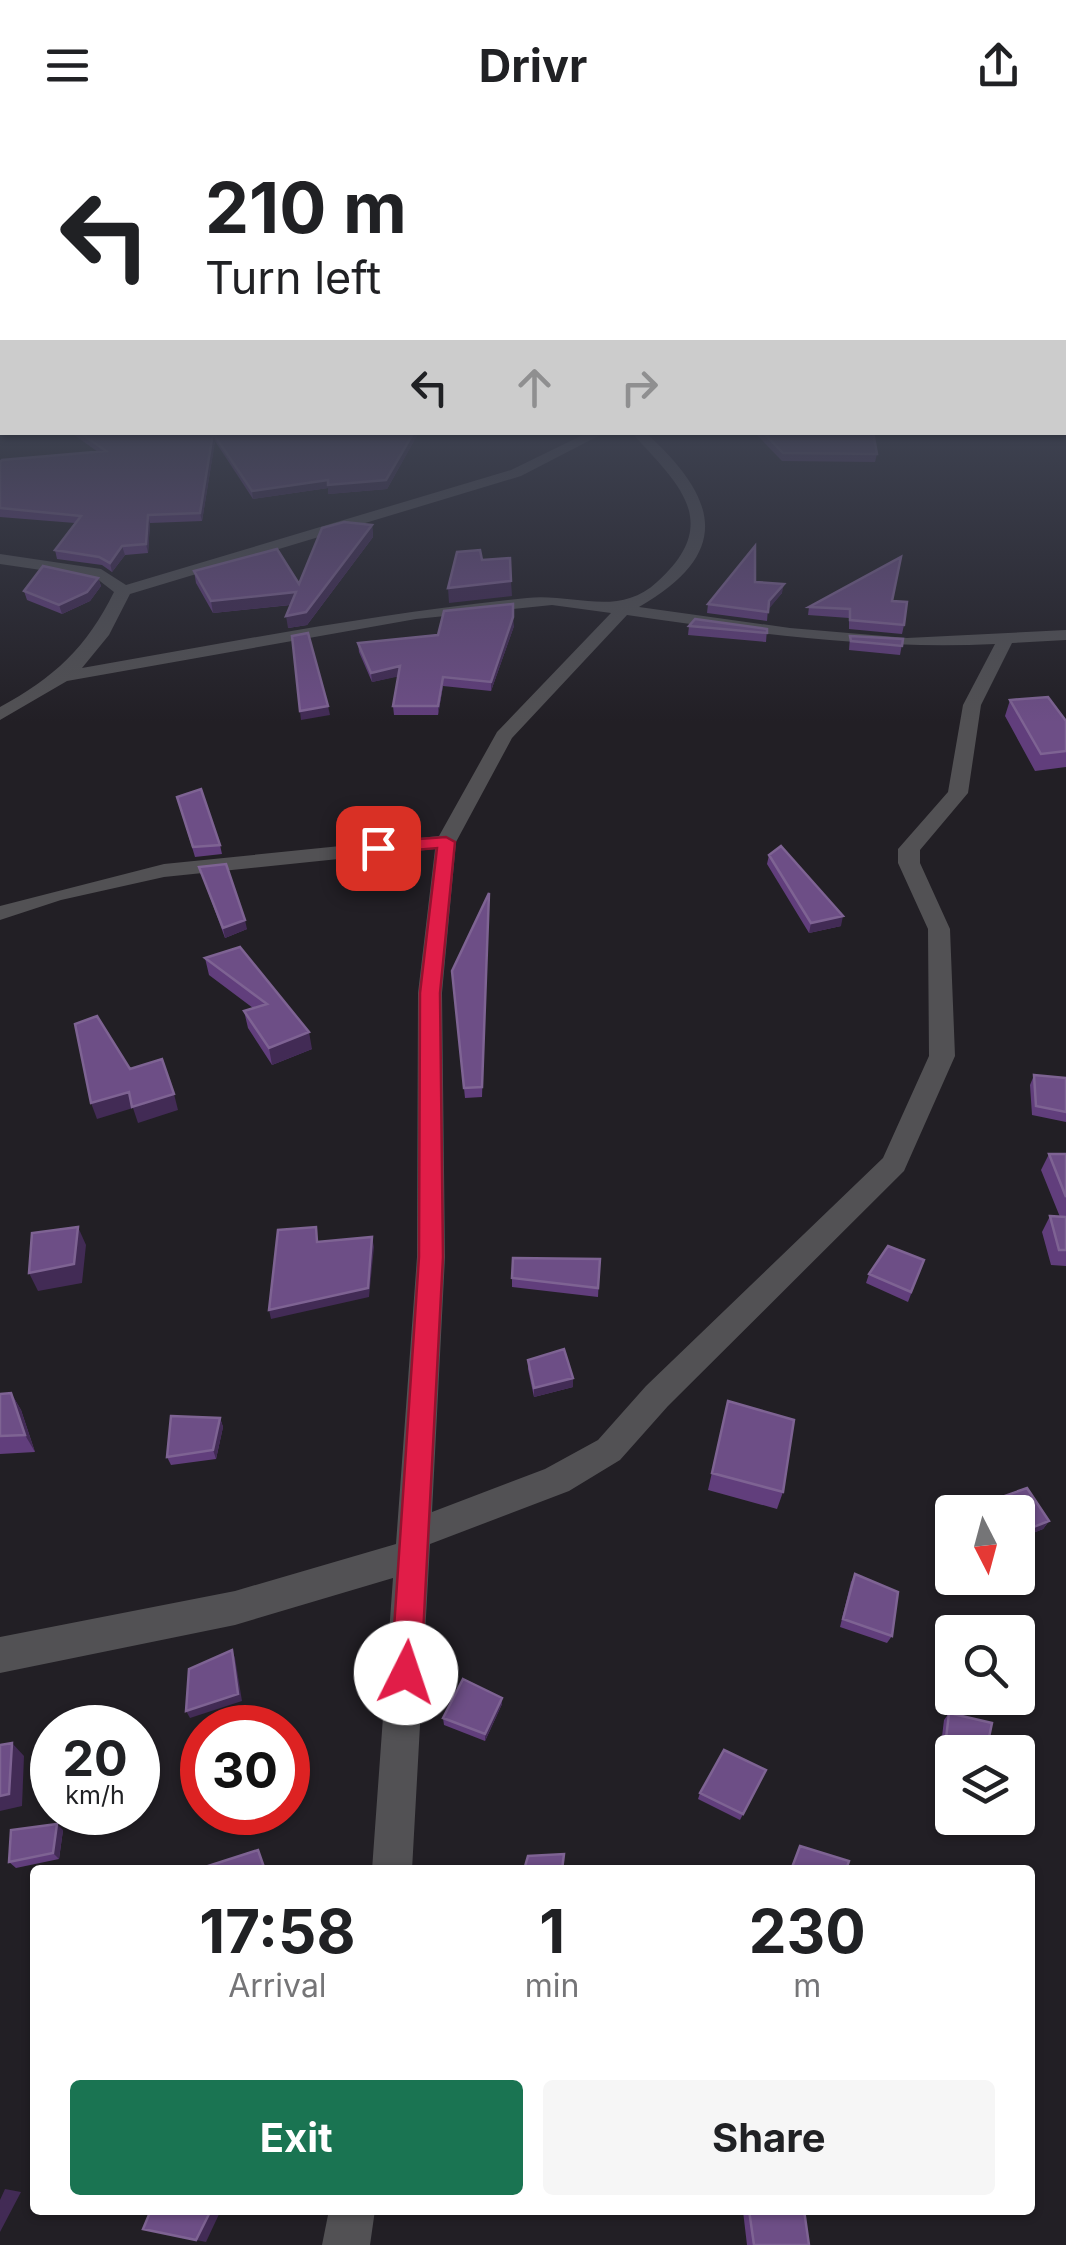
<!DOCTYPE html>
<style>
:root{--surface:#fff;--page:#f6f6f6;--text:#202124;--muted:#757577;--accent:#1a7452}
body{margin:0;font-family:Inter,sans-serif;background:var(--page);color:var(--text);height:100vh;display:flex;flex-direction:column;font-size:38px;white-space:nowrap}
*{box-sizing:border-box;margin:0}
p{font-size:32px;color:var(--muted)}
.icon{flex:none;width:55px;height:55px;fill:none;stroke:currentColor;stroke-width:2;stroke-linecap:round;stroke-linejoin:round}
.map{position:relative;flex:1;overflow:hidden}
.side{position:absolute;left:30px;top:1735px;width:1005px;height:350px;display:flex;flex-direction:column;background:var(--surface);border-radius:10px;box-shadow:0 2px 8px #0004}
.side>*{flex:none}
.guide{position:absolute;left:0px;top:0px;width:1068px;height:305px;box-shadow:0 2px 8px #0004;background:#fff;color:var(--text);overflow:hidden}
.needle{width:65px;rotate:174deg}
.fabs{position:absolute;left:935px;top:1365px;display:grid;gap:20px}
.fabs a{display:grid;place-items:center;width:100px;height:100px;border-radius:10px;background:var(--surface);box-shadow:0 2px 8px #0004;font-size:50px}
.speed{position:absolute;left:30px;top:1575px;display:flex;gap:20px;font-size:50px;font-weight:700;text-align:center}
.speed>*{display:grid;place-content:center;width:130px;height:130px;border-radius:50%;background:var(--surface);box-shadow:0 2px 8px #0004;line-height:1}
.speed small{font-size:25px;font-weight:400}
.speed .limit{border:15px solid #d22;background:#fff;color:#111}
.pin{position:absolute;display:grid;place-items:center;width:85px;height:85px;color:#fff;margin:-42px;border-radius:20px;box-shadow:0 5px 15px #0006}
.me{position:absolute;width:110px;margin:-55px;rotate:4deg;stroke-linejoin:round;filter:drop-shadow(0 0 8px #0008)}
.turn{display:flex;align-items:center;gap:35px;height:210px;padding:0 40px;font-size:45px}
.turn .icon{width:130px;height:130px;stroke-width:2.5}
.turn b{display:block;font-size:70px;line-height:85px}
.lanes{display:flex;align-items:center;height:95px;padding:0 40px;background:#0003;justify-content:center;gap:50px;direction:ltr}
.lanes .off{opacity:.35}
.eta{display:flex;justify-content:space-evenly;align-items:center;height:170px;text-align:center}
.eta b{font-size:60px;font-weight:700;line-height:70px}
.button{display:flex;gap:20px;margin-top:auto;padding:20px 40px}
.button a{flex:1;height:115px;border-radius:10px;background:var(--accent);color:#fff;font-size:40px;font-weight:700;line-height:115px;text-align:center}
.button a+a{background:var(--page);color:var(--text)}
header{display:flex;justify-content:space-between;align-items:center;height:130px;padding:0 40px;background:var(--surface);font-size:45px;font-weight:700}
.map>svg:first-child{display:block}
</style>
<header><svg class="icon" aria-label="menu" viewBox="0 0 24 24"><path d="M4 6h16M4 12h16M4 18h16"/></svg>Drivr<svg class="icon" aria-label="share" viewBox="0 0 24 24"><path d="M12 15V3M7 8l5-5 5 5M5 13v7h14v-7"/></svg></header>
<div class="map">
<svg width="1066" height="2115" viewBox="0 0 1066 2115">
<rect width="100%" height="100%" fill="#221f25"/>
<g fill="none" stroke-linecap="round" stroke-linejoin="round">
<path fill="#525154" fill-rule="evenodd" d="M589,302h17l-85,44 -391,118 -21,41 -27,33c148,-26 295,-55 445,-70 47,-5 91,20 130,-16 68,-61 19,-100 -26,-150h14c72,65 90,120 -6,175l151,21 117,10 159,-8v10l-54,3 -31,62 -13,88 -48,57v13l30,66 5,127 -51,115 -236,235 -48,54 -51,31 -139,53 -18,326h-40l21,-292 -158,47 -235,48v-36l235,-46 161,-47 21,-287 1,-264 17,-144 -271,28 -103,23 -61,20v-14l164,-42 275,-28 58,-104 114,-119 -59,-8 -136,14 -349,62 -67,39v-13c54,-29 87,-60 114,-115l-18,-14 -96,-14v-10l101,15 25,16 385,-115zM627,485c123,18 243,35 368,29l-32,61 -15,87 -50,57v14l30,66 1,127 -46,102 -237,228 -48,54 -53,29 -113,43 13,-255 -3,-264 14,-151 56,-104z
M329,2080h46l-5,35h-48z"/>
</g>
<path fill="#613e7c" d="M70,302h349l-32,57 -59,5v-6l-75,11 -38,-58 -13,80 -52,2 -2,30 -23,2 -13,17 -10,-7 -45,-6 -2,-9 20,-27 -75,-6v-55l98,-10z
M754,302h119l4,22 -2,8 -93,-1z
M372,395l1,12 -66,88 -19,3 3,-23 -78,8 -17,-30 -2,-12 105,13z
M98,448l3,8 -11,15 -28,13 -35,-14 -3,-9z
M755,452l27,11 -14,16 -1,12 -60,-8 1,-9z
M892,471l12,24 -2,9 -53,-5v-11l-41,-3 1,-8z
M514,496l-23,65 -48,-5 -5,29h-44l-1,-9 5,-30 -26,6 -13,-30 -1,-9z
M689,496l78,3 -1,13 -78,-7z
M850,506l53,3 -3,16 -51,-5z
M1010,570l56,21v46l-31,4 -30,-55z
M180,677l40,38 2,9 -27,3z
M769,725l72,71 -32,7 -42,-69z
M199,737l48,62 -22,9z
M489,763l-7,204 -17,1 -13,-127z
M240,817l72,102 -40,16 -24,-37 -4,-17 9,-3 -44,-33 -4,-17z
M1034,945l32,3v44l-34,-7 -2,-30z
M1049,1024h17v112l-15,-1 -9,-33 8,-16 10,1 -19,-47z
M600,1129l-2,38 -86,-10v-9z
M924,1130l-16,42 -42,-19 3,-9z
M528,1230l45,18v9l-39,10 -6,-28z
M11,1263l10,17 14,42 -35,2v-60z
M728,1271l55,91 -6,17 -69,-19z
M220,1288l3,9 -7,32 -45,6 -4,-8z
M985,1373l64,18 -6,8 -25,10v-27h-38z
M855,1444l37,62 -5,7 -47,-16 11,-45z
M502,1568v6l-17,37 -41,-16 -1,-7z
M949,1583l37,39h-34v6l-12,-5 4,-33z
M766,1640l-26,50 -42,-21 2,-6z
M63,1700l-4,29 -43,9 -7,-6z
M745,2080h59l5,35h-62l-4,-34z"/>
<path fill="#422b55" d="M414,302h5l-32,57 -59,5v-6l-75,11 -1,-8z
M213,303l2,8 -13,80 -2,-8z
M148,385l2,8 -2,30 -2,-9z
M372,395l1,12 -66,88 -19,3 -2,-12z
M122,416l3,9 -13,17 -2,-9z
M98,448l3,8 -11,15 -28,13 -3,-9z
M511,451l1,15 -63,7 -1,-15z
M784,454l-2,9 -14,17 1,-9z
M296,462l2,12 -85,9 -2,-12z
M513,487l1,9 -23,65v-9z
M400,536l1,10 -29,6 -1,-9z
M443,547v9l-5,29v-9z
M328,576l2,9 -29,5 -1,-9z
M843,786l-2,10 -32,7 2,-10z
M245,790l2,9 -22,9 -2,-10z
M309,902l3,17 -40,16 -3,-17z
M129,962l45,2 4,16 -40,13 -5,-15 -36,11 -6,-16z
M78,1097l8,18 -4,38 -44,8 -9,-18z
M372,1107l2,10 -5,50 -98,22 -2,-9z
M573,1248v9l-39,10v-9z
M11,1263l10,17 14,42 -10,-17z
M220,1288l3,9 -7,32 -3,-9z
M1049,1391l-6,8 -25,10v-6z
M232,1520l3,8 7,43 -52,17 -4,-7z
M502,1568v6l-17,37v-7z
M12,1613l12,13 -2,50 -22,5v-15z
M57,1694l6,6 -4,29 -6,-6z
M5,2059l16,3 -21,40v-32z
M211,2080h10l-15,32 -10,-2z"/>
<path fill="#6d4e86" stroke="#7e6393" stroke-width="2.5" d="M79,302h335l-28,48 -58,5v-5l-76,11 -39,-58 -13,80 -52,2 -2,29 -24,2 -12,17 -11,-6 -44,-7 26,-34 -81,-8v-46l2,-2 104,-9z
M763,302h110l4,22 -94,-1z
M344,392l28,3 -66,87 -20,4 10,-24 -85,9 -17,-30 83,-22 22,35 23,-56z
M755,416v36l29,2 -15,17 -1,11 -60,-8z
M480,420l2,10 28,-2 1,23 -63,7 9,-36z
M901,427l-9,44 15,1 -3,23 -54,-5v-11l-41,-2z
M43,436l55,12 -11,14 -28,13 -35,-14z
M513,474v13l-22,65 -48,-5 -5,29h-45l7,-40 -29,7 -13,-30 80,-8 6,-24z
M695,489l72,10v4l-78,-7z
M308,503l20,73 -28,5 -8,-75z
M850,506l53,3 -1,7 -51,-5z
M1048,567l18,24v30l-25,3 -31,-54z
M201,659l19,56 -27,2 -16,-50z
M781,716l62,70 -32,7 -42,-68z
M226,734l19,56 -22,8 -24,-61z
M489,763l-7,194 -18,1 -12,-117z
M240,817l69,85 -40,16 -25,-37 23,-7 -62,-46z
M97,886l33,53 32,-10 12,35 -42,13 -3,-15 -38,11 -16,-79z
M1034,945l32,3v34l-30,-6z
M1049,1024h17v43z
M1050,1086l16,1v33h-7z
M78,1097l-4,37 -45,9 3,-40z
M316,1097l1,15 55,-5 -4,51 -99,22 9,-80z
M888,1116l36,14 -13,32 -42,-18z
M513,1128l87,1 -2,29 -86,-10z
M564,1219l9,29 -39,10 -6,-28z
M11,1263l14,42 -25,1v-42z
M728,1271l66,19 -11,72 -71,-19z
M171,1286l49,2 -7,32 -46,7z
M1027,1358l22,33 -31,12v-21h-29l-4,-9z
M855,1444l43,18 -6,44 -49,-17z
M232,1520l6,44 -52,17 3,-42z
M463,1549l39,19 -17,36 -42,-16z
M949,1583l43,10 -6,29h-25l-16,-5z
M12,1613l-3,51 -9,2v-51z
M724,1620l42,20 -23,44 -43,-21z
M57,1694l-4,29 -44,9 2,-32z
M800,1716l49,15 -3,9h-55z
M258,1720l7,20h-55l-2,-4z
M564,1724l-2,16h-38l4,-14z
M151,2080h60l-15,30 -53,-11z
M749,2080h55l5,35h-55z"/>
<linearGradient id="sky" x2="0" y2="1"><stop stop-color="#131114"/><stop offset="0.5" stop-color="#3e4251"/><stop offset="1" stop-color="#3e4251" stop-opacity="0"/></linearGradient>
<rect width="1066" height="592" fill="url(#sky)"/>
<path fill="#e11d48" stroke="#92132f" stroke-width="2.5" d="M446,707l9,5 -15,151 3,264 -22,416 -5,11 -10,4 -11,-4 -4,-11 28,-416 1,-264 17,-145 -59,5 -9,-5 9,-6z"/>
</svg>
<div class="fabs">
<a><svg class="needle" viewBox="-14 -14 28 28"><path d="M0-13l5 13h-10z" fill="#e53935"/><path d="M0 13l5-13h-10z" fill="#757577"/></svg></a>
<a><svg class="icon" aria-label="search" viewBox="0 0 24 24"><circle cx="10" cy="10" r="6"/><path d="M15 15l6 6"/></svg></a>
<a><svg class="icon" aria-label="layers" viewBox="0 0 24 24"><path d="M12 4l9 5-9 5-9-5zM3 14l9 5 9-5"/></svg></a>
</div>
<div class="speed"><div>20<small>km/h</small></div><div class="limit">30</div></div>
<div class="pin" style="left:378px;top:718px;background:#d93025"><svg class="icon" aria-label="arrive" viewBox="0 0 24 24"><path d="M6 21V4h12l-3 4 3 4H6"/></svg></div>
<svg class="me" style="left:406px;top:1543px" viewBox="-20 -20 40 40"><circle r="19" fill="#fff"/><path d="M0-13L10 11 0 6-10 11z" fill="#e11d48"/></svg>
<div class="guide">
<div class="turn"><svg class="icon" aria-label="left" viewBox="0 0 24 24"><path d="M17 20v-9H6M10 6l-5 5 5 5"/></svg><div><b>210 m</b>Turn left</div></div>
<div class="lanes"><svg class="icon" aria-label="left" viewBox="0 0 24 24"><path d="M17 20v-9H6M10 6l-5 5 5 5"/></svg><svg class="icon off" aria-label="ahead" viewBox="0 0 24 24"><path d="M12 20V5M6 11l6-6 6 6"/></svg><svg class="icon off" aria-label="right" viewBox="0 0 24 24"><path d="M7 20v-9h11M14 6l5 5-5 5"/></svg></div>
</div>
<section class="side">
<div class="eta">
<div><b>17:58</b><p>Arrival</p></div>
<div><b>1</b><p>min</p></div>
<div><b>230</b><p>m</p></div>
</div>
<div class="button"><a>Exit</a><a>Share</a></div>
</section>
</div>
